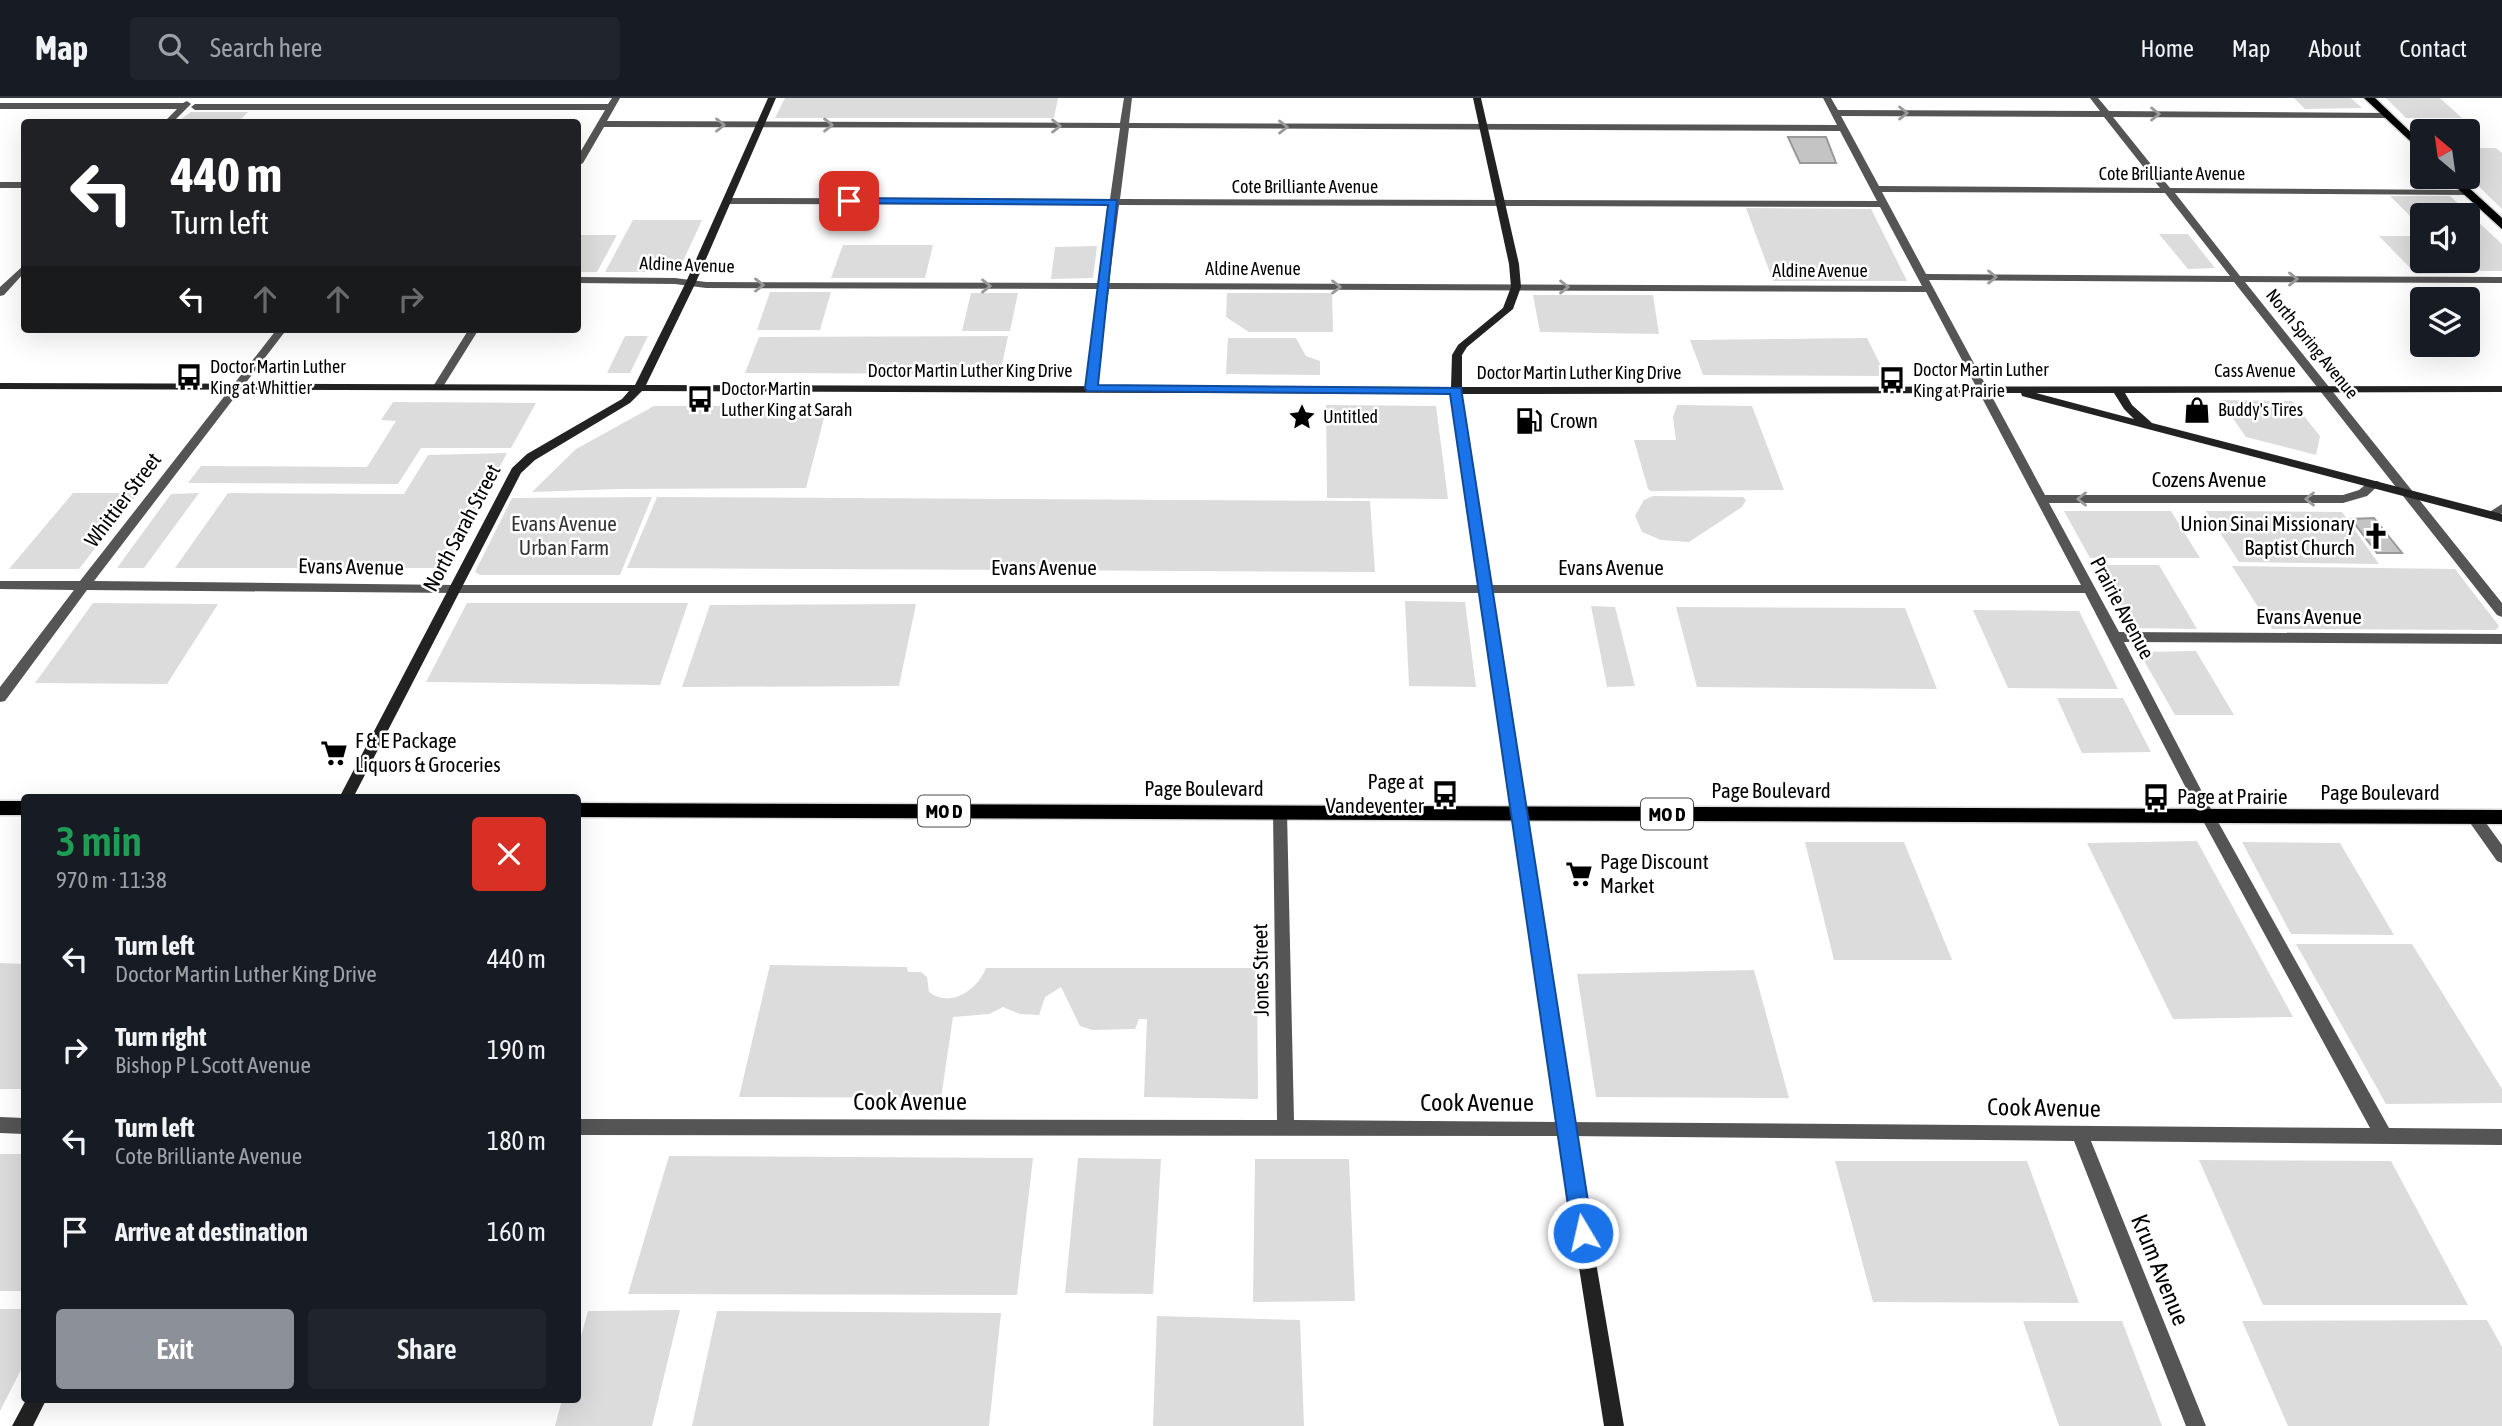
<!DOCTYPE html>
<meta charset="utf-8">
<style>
:root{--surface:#171b24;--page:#20242c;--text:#f1f3f6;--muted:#9ea1a6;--line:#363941;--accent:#8c9099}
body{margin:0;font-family:"Asap Condensed",sans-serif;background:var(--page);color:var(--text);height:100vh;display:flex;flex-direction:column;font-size:26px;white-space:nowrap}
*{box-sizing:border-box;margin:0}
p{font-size:23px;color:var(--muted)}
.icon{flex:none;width:38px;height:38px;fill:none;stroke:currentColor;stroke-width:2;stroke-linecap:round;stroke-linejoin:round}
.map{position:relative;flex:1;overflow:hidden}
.sheet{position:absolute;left:21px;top:696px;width:560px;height:609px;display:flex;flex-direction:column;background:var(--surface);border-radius:7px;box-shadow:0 7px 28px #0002}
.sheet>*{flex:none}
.top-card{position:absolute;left:21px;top:21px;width:560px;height:214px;border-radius:7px;box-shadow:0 7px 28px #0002;background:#202124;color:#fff;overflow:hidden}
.needle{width:46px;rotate:331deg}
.buttons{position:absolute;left:2410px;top:21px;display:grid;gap:14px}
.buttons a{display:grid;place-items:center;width:70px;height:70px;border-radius:7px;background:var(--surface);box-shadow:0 7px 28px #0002;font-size:35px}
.pin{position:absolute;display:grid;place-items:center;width:60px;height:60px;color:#fff;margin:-30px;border-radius:14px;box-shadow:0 4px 10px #0006}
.me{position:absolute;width:77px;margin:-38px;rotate:351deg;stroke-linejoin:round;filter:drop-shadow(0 0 5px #0008)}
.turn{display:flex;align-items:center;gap:24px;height:147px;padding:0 35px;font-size:32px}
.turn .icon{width:91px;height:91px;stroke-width:2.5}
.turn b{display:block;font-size:49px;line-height:60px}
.lanes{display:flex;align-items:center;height:66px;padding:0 35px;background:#0003;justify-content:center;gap:35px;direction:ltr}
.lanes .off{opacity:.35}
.round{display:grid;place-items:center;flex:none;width:74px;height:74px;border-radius:7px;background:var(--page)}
.headline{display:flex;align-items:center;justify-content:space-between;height:119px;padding:0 35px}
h1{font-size:42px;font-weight:600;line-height:52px;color:#1e9e55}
.primary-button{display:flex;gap:14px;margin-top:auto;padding:14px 35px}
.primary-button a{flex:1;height:80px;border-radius:7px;background:var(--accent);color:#fff;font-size:28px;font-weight:600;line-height:80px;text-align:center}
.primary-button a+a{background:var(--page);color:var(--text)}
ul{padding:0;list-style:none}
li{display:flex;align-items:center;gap:21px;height:91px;padding:0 35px}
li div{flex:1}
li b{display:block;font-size:26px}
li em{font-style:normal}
header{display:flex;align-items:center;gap:42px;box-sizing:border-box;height:98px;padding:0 35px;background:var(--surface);border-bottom:2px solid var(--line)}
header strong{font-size:33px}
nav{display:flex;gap:38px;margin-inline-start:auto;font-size:24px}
.search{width:490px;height:63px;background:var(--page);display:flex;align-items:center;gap:18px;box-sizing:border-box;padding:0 24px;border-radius:7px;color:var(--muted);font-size:26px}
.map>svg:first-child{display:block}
</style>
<header>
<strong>Map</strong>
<div class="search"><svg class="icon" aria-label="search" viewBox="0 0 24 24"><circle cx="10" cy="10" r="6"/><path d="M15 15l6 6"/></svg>Search here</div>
<nav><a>Home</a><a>Map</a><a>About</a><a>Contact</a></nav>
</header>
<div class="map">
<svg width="2502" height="1328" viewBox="0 0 2502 1328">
<rect width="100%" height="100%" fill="#fff"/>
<path fill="#dcdcdc" d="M785,0h273l-4,20h-279z
M2294,0h57l11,10 -57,1z
M2386,0h54l22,20h-56z
M191,14h57l-10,10h-61z
M2468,50h28l6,5v56l-34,-33z
M2390,98h60l52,48v27h-38l-10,-10h14v-46h-46v13z
M1746,110l125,1 36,72h-134z
M633,122h69l-24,52h-73z
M2159,136h29l27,34 -27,1z
M578,137h39l-20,37h-19z
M2379,138h42l1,25h23l11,12 -40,1z
M843,147h90l-8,33h-94z
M1097,148l-4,32 -42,1 4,-32z
M770,194h61l-11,38h-63z
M971,195h47l-8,38h-48z
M1227,195h105l1,39h-84l-23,-15z
M1533,197h120l6,39 -119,-2z
M625,238h23l-18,37h-23z
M1008,238l-8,38 -255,-1 14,-36z
M1228,240h68l10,18 14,5v14l-94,-1z
M1867,240l19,38 -183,-1 -13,-35z
M2220,302l72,1 28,35 -4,19 -70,-18z
M393,304l143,1 -25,45h-90l-23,36 -210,-1 13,-17 166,1 29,-46 -15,-1z
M1326,307l110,1 12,93 -121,-1z
M1677,307l75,1 32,84 -133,1 -3,-2 -14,-49h42l-3,-23z
M654,308h173l-21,82 -189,1 -85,3 44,-43z
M507,355l-61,115h-271l53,-75 176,1 24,-39z
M73,395h65l-59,76h-70z
M199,395l-55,75h-27l54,-74z
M1653,398l90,1 3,3 -4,7 -53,35 -28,-2 -19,-8 -7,-16 9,-16z
M652,399l-32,78h-140l-5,-3 37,-74z
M657,399l713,4 5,71 -748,-4z
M2064,413h107l29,47h-110z
M2206,413l136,1 37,52 -140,-2z
M2095,467h64l38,64 -68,-1z
M2232,468l223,3 44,57 -3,4 -224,-1z
M1405,503l60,1 11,85 -67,-1z
M93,505l125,1 -51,80 -132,-1z
M467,505h221l-28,82 -234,-3z
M916,506l-17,82 -217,1 28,-82z
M1591,508l24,1 20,79 -28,1z
M1676,509l229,1 32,81 -240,-2z
M1973,512l106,1 39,78 -110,-1z
M2196,553l38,64h-59l-36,-63z
M2057,600h66l28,54 -69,1z
M2197,743l96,176 -120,2 -86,-176z
M1805,744h99l48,118h-118z
M2242,744l98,1 54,92 -103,-1z
M2296,846h116l90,145v14l-116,1z
M0,865l24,1v125h-24z
M770,867l137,2 1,5h13l6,5 2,15c22,17 49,-3 57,-24h271l1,131 -114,-2 3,-78h-8l-4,10 -42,1 -13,-4 -19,-39 -16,10 -6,18 -19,-1 -17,-7 -14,7 -36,3 -12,81 -202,-1z
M1754,872l35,128 -193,-1 -19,-123z
M0,1056h24v137h-24z
M669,1058l364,2 -16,137 -389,-1z
M1078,1060l83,1 -8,135 -88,-1z
M1255,1061h94l6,142 -102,1z
M2199,1062l192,1 77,144h-205z
M1835,1063h192l52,142 -206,-1z
M0,1211h24v55l-24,47z
M680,1212l-28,116h-97l7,-26h16v-53l10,-36z
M717,1213l284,2 -12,113h-297z
M1157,1218l143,4 4,106h-151z
M2487,1222l15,27v79h-214l-46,-105z
M2023,1223h99l40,105h-103z"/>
<path fill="#c4c4c4" stroke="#999" stroke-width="2" d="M1788,39h38l10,26h-36z
M2374,420l28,35h-25l-26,-34z"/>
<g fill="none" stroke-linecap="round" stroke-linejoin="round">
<defs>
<path id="primary" d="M2364,0h11l47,45v9z
M2445,79h12l45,41v11z
M0,703h24v14h-24z
M578,705l1924,7v14l-1924,-7z"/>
</defs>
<use href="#primary" stroke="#dbdbdb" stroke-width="3"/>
<path fill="#555" fill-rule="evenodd" d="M612,0h8l-13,23 513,2 4,-25h8l-3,25 708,2 -14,-27h8l7,12 262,1 -10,-13h8l11,13 281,2 1,2 -4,3 -274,-1 57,71 300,2v4l-3,1 -292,-2 65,83 262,1v6l-257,-1 257,321v14l-5,-2 -263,-333 -305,-2 116,215h298l16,-5 11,-9h8l2,3 -13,12 -24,7h-294l70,129 383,2v10l-378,-2 88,169 177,317 113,1v16l-411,-4 115,285h-20l-112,-285 -509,-5 -987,-1v-16l699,1 -4,-308 2,-4h10l2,4 7,308 1076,8 -168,-309 -117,-226h-1630l-368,-3 -82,111 -5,1v-15l74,-97 -74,-1v-8h80l197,-252h10l-193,252 361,4h1626l-155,-293 -817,-3 -13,99 -5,3 -5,-3 13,-99 -393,-1 -31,-4 -97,-1v-6l97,1 31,4 393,1 11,-78 -382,-1 -5,-3 5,-3 382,1 10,-71 -516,-1 -21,36 -5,3v-10l27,-46h-410l-4,-3 4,-3h413zM1841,18l263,1 56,71 -281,-2zM1129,30l711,3 37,70 -757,-2zM1882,94l283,1 65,83 -304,-2zM1119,107l761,2 42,79 -813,-3z
M187,3l4,3 -18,18h-9l13,-13h-177v-6h183z
M0,84h24v6h-24z
M24,167v8l-20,22 -4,1v-9z
M469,231h10l-38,61h-8l-1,-2z
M2502,406v9l-7,5h-8l-2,-3z
M2473,712l5,2 24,33v18l-5,-2 -29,-41 -2,-4 2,-4z
M0,1019l24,1v16l-24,-1z"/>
<path fill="#222" fill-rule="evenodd" d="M768,0h8l-80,184 -50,103 805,2 1,-32 6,-10 45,-37 8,-21 -2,-23 -36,-166h8l38,166 2,23 -8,22 -46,38 -5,8v32l1040,-1v6l-377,1 7,12 20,18 350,91v8l-480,-126 -1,-3 -559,1 111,734 51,298h-20l-47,-298 -106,-734 -809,-3 -12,12 -95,57 -14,13 -168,325h-14l173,-330 15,-14 95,-55 7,-8 -629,-2v-6l635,2 51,-103zM2036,295h78l10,16 10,10z
M26,1302h20l-13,26h-21z"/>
<use href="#primary" fill="#000" fill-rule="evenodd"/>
</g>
<defs><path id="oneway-chevron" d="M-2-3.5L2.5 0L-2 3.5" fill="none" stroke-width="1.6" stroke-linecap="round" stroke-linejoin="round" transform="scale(1.75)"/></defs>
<g stroke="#999">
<use href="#oneway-chevron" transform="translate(1903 15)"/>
<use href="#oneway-chevron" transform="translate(2155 16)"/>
<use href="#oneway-chevron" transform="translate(720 27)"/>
<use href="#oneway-chevron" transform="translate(828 27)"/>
<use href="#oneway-chevron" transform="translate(1056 28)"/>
<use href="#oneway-chevron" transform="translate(1283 29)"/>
<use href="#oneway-chevron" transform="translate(1992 179)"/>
<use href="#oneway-chevron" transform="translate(2293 181)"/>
<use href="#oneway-chevron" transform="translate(759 187)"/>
<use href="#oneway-chevron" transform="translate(986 188)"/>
<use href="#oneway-chevron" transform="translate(1336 189)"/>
<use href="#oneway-chevron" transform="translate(1564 189)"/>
<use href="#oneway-chevron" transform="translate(2082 401) rotate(180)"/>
<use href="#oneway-chevron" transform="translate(2310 401) rotate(180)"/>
</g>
<path fill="#1a73e8" stroke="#114b97" stroke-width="2" d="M849,100l268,2 -19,185 363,3 132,845 -3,7 -7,3 -8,-3 -3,-7 -122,-839 -363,-3 -2,-3 23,-183 -262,-2 -2,-2z"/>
<defs>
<symbol id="bus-bare" viewBox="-9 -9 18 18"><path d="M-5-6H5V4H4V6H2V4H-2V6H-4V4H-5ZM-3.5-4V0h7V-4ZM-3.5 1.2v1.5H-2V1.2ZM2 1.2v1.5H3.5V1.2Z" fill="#000" stroke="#fff" stroke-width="2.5" paint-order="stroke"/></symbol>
<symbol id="shop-bare" viewBox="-9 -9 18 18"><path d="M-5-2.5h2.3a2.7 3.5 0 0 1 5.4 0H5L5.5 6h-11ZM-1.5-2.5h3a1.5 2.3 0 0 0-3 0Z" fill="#000" stroke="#fff" stroke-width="2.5" paint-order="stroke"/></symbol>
<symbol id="sight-bare" viewBox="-9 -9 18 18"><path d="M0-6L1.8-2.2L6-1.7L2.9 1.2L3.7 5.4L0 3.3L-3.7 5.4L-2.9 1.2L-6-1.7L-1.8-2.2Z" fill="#000" stroke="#fff" stroke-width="2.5" paint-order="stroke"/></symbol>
<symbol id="fuel-bare" viewBox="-9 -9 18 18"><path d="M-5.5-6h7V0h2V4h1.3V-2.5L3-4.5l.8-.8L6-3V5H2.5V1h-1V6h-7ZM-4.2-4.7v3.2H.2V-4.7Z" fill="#000" stroke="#fff" stroke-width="2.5" paint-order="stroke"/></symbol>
<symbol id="church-bare" viewBox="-9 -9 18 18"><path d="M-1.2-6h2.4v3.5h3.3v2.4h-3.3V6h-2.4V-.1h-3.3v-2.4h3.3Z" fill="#000" stroke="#fff" stroke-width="2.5" paint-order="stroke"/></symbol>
<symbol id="supermarket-bare" viewBox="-9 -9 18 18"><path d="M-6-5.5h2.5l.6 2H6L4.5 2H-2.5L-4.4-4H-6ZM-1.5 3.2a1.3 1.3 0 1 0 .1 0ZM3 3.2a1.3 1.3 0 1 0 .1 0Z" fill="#000" stroke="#fff" stroke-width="2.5" paint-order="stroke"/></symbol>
</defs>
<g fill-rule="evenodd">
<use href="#bus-bare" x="170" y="260" width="38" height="38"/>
<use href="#bus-bare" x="1873" y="263" width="38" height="38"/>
<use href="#bus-bare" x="681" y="282" width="38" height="38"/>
<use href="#shop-bare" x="2178" y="293" width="38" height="38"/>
<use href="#sight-bare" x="1283" y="300" width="38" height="38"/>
<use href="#fuel-bare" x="1510" y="304" width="38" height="38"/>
<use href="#church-bare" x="2357" y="419" width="38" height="38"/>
<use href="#supermarket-bare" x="315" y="636" width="38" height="38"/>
<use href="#bus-bare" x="1426" y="677" width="38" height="38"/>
<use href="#bus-bare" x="2137" y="680" width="38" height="38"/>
<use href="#supermarket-bare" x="1560" y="757" width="38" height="38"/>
</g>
<g text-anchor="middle" stroke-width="5" stroke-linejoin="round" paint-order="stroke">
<g font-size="18" fill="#000" stroke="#fff">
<text x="2172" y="82">Cote Brilliante Avenue</text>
<text x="1305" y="95">Cote Brilliante Avenue</text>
<text transform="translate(687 167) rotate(2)" y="6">Aldine Avenue</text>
<text x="1253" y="177">Aldine Avenue</text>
<text x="1820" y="179">Aldine Avenue</text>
<text transform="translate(2312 246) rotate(51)" y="6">North Spring Avenue</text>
<text x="970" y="279">Doctor Martin Luther King Drive</text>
<text x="2255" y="279">Cass Avenue</text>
<text x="1579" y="281">Doctor Martin Luther King Drive</text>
</g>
<g font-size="18" fill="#000" stroke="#fff" text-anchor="start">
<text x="210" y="275">Doctor Martin Luther<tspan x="210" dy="21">King at Whittier</tspan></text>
<text x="1913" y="278">Doctor Martin Luther<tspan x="1913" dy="21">King at Prairie</tspan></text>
<text x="721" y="297">Doctor Martin<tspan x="721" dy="21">Luther King at Sarah</tspan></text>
<text x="2218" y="318">Buddy's Tires</text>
<text x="1323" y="325">Untitled</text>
</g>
<g fill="#fff" stroke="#4c4c4c" stroke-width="2">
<rect x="918" y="697.5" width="52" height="31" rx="5"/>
<rect x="1641" y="700.5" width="52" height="31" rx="5"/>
</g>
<g font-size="19" font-weight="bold" fill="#000">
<text x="944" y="720">MO D</text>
<text x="1667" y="723">MO D</text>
</g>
<g font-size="21" fill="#000" stroke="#fff" text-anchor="start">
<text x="1550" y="330">Crown</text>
<text x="2355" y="433" text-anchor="end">Union Sinai Missionary<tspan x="2355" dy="24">Baptist Church</tspan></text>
<text x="355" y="650">F &amp; E Package<tspan x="355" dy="24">Liquors &amp; Groceries</tspan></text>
<text x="1424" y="691" text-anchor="end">Page at<tspan x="1424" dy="24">Vandeventer</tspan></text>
<text x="2177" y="706">Page at Prairie</text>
<text x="1600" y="771">Page Discount<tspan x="1600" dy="24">Market</tspan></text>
</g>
<g font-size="21" fill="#000" stroke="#fff">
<text x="2209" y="389">Cozens Avenue</text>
<text transform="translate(123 402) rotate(-53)" y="7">Whittier Street</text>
<text transform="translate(462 430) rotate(-62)" y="7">North Sarah Street</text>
<text transform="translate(351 469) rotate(1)" y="7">Evans Avenue</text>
<text x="1044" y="477">Evans Avenue</text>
<text x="1611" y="477">Evans Avenue</text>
<text transform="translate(2122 510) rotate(62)" y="7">Prairie Avenue</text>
<text x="2309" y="526">Evans Avenue</text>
<text x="1204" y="698">Page Boulevard</text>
<text x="1771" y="700">Page Boulevard</text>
<text x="2380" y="702">Page Boulevard</text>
<text transform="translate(1261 872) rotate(-91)" y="7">Jones Street</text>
</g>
<g font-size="21" fill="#333" stroke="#fff">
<text x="564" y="433">Evans Avenue<tspan x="564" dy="24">Urban Farm</tspan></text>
</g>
<g font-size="24" fill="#000" stroke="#fff">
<text x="910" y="1012">Cook Avenue</text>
<text x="1477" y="1013">Cook Avenue</text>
<text transform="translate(2044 1010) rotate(1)" y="8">Cook Avenue</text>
<text transform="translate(2160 1172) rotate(68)" y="8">Krum Avenue</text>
</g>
</g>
</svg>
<div class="buttons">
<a><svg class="needle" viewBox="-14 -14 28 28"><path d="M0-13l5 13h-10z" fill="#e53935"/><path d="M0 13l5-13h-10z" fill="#9ea1a6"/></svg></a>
<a><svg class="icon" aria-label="sound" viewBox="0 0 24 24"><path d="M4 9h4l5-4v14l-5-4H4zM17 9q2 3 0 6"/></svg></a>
<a><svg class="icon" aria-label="layers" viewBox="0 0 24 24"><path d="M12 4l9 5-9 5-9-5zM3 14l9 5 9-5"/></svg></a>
</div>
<div class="pin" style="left:849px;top:103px;background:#d93025"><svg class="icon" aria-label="arrive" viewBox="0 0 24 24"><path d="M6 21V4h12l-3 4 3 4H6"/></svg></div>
<svg class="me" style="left:1583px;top:1135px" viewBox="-20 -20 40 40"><circle r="17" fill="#1a73e8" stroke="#fff" stroke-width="3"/><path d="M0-11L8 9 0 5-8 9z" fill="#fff"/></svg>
<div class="top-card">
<div class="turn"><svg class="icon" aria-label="left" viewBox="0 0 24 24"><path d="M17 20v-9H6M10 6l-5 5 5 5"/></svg><div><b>440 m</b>Turn left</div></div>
<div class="lanes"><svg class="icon" aria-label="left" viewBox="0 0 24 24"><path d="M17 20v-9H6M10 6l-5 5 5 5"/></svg><svg class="icon off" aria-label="ahead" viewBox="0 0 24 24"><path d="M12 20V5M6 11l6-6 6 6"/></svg><svg class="icon off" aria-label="ahead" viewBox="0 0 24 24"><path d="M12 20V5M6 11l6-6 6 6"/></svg><svg class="icon off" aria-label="right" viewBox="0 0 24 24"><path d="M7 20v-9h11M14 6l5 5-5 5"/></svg></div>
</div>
<section class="sheet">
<div class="headline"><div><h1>3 min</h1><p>970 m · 11:38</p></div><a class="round" style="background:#d93025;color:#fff"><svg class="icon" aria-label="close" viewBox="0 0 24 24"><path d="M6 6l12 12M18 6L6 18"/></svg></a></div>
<ul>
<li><svg class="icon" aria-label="left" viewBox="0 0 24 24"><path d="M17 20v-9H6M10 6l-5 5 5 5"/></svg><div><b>Turn left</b><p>Doctor Martin Luther King Drive</p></div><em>440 m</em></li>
<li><svg class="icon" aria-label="right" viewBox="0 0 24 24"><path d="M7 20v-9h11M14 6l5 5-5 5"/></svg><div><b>Turn right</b><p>Bishop P L Scott Avenue</p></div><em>190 m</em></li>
<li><svg class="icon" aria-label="left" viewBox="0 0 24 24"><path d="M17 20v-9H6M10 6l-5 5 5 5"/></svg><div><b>Turn left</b><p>Cote Brilliante Avenue</p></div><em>180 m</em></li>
<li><svg class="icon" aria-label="arrive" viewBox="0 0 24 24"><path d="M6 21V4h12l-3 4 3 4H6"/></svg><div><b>Arrive at destination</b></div><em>160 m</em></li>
</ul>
<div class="primary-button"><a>Exit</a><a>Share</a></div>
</section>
</div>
